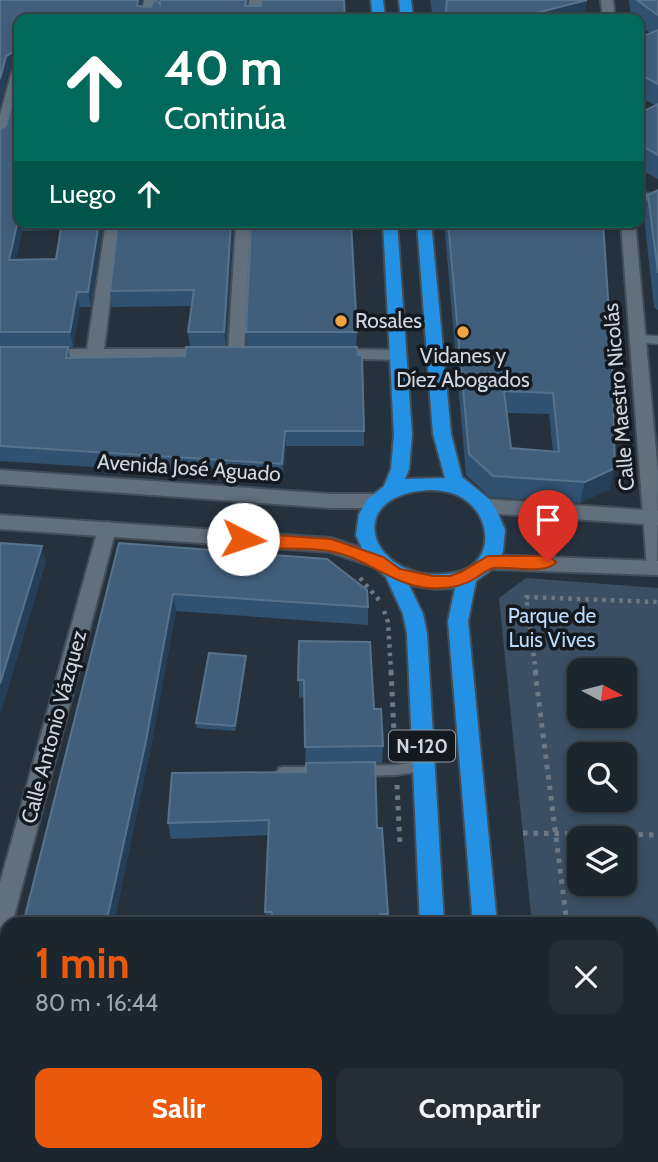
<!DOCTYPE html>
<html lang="es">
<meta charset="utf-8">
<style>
:root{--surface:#1c262e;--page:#252e36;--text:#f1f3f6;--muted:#a0a5aa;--line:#3a434a;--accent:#ea580c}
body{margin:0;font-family:Cabin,sans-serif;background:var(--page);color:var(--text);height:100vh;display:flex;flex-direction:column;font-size:26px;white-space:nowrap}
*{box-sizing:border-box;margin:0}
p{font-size:23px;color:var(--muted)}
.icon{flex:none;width:38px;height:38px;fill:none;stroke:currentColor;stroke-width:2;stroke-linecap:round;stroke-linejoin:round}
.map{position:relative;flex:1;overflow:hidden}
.side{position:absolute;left:0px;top:917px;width:658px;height:245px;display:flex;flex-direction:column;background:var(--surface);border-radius:21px 21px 0 0;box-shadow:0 4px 10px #0003,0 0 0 2px var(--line)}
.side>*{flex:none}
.guide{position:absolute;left:14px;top:14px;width:630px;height:214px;border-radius:14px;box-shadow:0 4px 10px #0003,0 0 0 2px var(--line);background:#00695c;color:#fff;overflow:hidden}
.needle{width:46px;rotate:97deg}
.buttons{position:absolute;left:567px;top:658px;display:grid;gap:14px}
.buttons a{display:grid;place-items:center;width:70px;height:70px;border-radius:14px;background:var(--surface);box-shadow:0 4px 10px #0003,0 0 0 2px var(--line);font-size:35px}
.pin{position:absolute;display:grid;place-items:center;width:60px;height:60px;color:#fff;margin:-72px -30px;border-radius:50% 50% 50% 0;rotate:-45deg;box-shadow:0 0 7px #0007}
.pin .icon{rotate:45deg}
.me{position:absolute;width:77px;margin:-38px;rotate:94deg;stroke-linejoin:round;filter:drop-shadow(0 0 5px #0008)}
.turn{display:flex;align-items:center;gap:24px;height:147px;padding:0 35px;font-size:32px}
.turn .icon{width:91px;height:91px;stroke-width:2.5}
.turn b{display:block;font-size:49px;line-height:60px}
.then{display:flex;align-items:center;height:66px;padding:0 35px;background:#0003;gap:14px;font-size:26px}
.round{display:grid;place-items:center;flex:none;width:74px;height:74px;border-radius:14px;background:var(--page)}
.overview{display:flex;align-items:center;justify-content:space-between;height:119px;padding:0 35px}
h1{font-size:42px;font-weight:800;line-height:52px;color:var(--accent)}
.action{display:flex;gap:14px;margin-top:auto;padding:14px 35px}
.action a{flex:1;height:80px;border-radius:14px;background:var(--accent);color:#fff;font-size:28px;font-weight:800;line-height:80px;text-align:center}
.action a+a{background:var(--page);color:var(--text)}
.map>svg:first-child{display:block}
</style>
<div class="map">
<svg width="658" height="1162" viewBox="0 0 658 1162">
<rect width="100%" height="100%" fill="#25323e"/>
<path fill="#3a4f63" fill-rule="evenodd" d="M526,578l132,10v564h-7v-228h-119l-33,-326zM579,670h46v46h-46zM625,754v46h-46v-46zM579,838h46v46h-46z
M228,1155h97l8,7h-114z"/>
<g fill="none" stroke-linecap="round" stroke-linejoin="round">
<defs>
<path id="service" d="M423,761l4,1 2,4 -2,4 -4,1 -27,4 -33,1 -4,-1 -2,-4 2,-4 4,-1 33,-1z
M283,767h36l4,1 2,4 -2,4 -4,1h-36l-4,-1 -2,-4 2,-4z"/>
<path id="pedestrian" d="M637,335l21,1v8l-26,-2 -2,-3z"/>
<path id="minor" d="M144,0h12l-3,19h-12z
M249,0h12l-1,19h-12z
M601,0h12l2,19h-12z
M19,67v27l-12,46 -7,4v-29l12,-44z
M639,193l19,1v8l-19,-1z
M106,222h14l-16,127h107l6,1 2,4 -2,4 -217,2v-10l87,-1z
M236,222h14l-6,132 -8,5 -8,-5z
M621,222h14l23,251 -1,102 -7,-2 -3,-5z
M332,349l66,1 8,5 -8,5 -72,-2 -2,-4 2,-4z
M107,522l7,2 2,5 -104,395h-5v9l-7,3v-53l98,-354 2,-5z
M507,1155h31l3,7h-31z"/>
<path id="secondary" d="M0,470l331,24h44l6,2 3,5 -3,5 -6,2h-44l-331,-24z
M485,499l173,12v14l-173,-12 -6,-2 -3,-5 3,-5z
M0,515l331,23 54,18 3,5 -3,5 -7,2 -48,-16 -330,-23z
M488,555l170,6v14l-170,-6 -7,-2 -3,-5 3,-5z"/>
<path id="trunk" d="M371,0h12l2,19h-12z
M399,0h12l2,19h-12z
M383,222h14l15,213 -3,34 -4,10 40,-1 -12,-44 -16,-212h14l20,212 11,43 26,21 9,13 8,19 -2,21 -7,15 -20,15 -8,40 29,303h-24l-25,-303 7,-33 -19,1 -27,-4 14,29 4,20 17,290h-24l-13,-290 -4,-20 -17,-37 -19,-17 -11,-25 3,-21 8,-14 17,-14 7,-17 3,-34zM428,490c10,0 22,1 31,6 35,18 37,70 -6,77 -80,14 -116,-77 -25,-83z
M433,1155h26l1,7h-26z
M489,1155h26v7h-26z"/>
</defs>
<use href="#service" stroke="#444e59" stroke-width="4"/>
<use href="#pedestrian" stroke="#444e59" stroke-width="3"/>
<use href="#minor" stroke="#444e59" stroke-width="4"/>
<use href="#secondary" stroke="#444e59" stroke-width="4"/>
<use href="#trunk" stroke="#444e59" stroke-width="4"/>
<path stroke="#6d7882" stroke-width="4.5" stroke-dasharray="3.5 5" stroke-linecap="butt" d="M360,578l19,22
M384,611l4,11 3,51
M536,673l-10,-76 132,5"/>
<path stroke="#6d7882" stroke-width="5" stroke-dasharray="4.5 6" stroke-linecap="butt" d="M391,671l4,81
M535,671l32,253
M397,785l3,61
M523,833l135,2
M651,1024l7,5
M651,1113h7
M417,1155v7"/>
<use href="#service" fill="#62707e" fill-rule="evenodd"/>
<use href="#pedestrian" fill="#62707e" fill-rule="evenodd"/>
<use href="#minor" fill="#62707e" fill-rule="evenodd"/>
<use href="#secondary" fill="#62707e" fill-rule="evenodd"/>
<use href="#trunk" fill="#2392e4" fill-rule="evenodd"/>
</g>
<path fill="#30516f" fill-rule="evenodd" d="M0,0l151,7 9,-3v-4h87v6l98,13h-326v203h84l-12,85h-11l-7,40h-5l2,11 115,-2 5,-9 -2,-15 4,-26 -80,1 -2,-16 8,-69h115l-7,125h21l-1,-15h111l-1,15 8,84v15h-78l-3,33 -283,-18v-332l6,-3 13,-46 -1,-14 -9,4 -9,35zM61,230l-5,29h-40l6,-28z
M430,0h157l-3,19h-141l-11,-7z
M629,0h29v179l-19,-10v-49l1,-7 15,-8 -16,-8v-59l11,-5 -11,-8v-6l-8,-1z
M658,190v120l-4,-3 -10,-90 4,-22z
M444,222h159l7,267 -30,14 -90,-6 -24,-22zM507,413l42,1 4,37 -42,-3z
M119,543l249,64v18l-192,-14 -27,146z
M299,641l75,68 9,37 -1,17h-7l2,65 11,86 -1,10h-121l-1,-12 4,-77 -98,4 -3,-16 138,-51 -2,-75 -5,1z
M246,656v5l-11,70 -38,-3 -1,-5z
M7,986v85l-7,-1v-56z"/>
<path fill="#243f57" d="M138,0h5l-4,19 -2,-13z
M587,0l-3,19h-57l1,-4z
M17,50l2,15 -10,5 -9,35v-26l6,-23z
M19,216v6h1l2,9 -9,44 -4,-15z
M99,222h4l-12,85 -3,-15z
M231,222h2l-7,125 -2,-15z
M77,292l3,15 -7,40 -3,-15z
M285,431l1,15 -3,33 -1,-15z
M615,468l-5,21 -30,14 5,-21z
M42,546l4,16 -46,154v-32z
M173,594l3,17 -27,146 -35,167h-8z
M246,656v5l-11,70v-5z"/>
<path fill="#415f7b" stroke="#57728b" stroke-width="2" fill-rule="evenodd" d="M0,0h138l-1,6 14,1 3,-7h2l4,4v-4h86l-1,6h16l1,-6h82l1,19h-326v197l-10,44 47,-1 6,-37h37l-11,70h-11l-7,40h-70v-203l6,-3 13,-46 -2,-30 -11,6 -6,23z
M446,0h141l-59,15 9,4h-92l2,-18z
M637,0h21v15l-2,-1z
M658,30v54l-19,-10v-36z
M658,104v51l-14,-8 -4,-34z
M658,190v83l-10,-78z
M118,222h113l-7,110h-36l6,-42 -84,1z
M251,222h100l6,110h-111z
M448,222h155l9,137 3,109 -30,14 -92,-6 -24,-22zM504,391l49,2 6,59 -48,-4z
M0,347h68l-2,11 119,-2 1,-9h171l1,8h4l2,76h-79l-3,33 -282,-18z
M0,543l42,3 -42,138z
M119,543l208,16 40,31 1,17 -195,-13 -27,147 -40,183h-83z
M299,641l71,1 4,67h7l2,37 -78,1 -1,-67h-6z
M209,653l37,3 -11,70 -39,-3z
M375,762l2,66h5l6,86h-8v10h-108v-12h-7l4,-92 -101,3 4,-50 134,-1v-9z
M7,986v73h-7v-45z"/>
<path fill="#ea580c" stroke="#983908" stroke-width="2" d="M243,533l88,6 52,18 17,12 33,7h17l11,-4 27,-16h60l8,6c-8,13 -47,4 -62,6 -7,1 -13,7 -18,10 -14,9 -31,11 -47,10 -38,-3 -63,-31 -100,-37 -30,-5 -63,1 -92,-8l-2,-4 2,-4z"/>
<g fill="#f3a442" stroke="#13191f" stroke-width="2.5">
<circle cx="341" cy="321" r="7"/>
<circle cx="463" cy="332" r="7"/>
</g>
<g text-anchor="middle" stroke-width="7" stroke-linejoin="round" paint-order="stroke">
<rect fill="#13191f" stroke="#969da5" stroke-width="2" x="389" y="730.5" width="66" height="31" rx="5"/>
<g font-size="19" font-weight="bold" fill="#ced6df">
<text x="422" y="753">N-120</text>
</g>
<g font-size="21" fill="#ced6df" stroke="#13191f" text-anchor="start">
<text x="355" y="328">Rosales</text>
<text x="463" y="363" text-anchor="middle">Vidanes y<tspan x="463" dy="24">Díez Abogados</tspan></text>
</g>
<g font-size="21" fill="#ced6df" stroke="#13191f">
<text transform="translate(619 397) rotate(-95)" y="7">Calle Maestro Nicolás</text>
<text transform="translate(189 468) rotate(4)" y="7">Avenida José Aguado</text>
<text transform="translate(54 727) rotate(-75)" y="7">Calle Antonio Vázquez</text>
</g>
<g font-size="21" fill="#b8dafc" stroke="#13191f">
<text x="552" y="623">Parque de<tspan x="552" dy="24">Luis Vives</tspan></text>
</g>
</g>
</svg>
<div class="buttons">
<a><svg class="needle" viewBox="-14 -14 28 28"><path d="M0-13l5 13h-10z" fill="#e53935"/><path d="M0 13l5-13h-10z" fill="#a0a5aa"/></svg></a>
<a><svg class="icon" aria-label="search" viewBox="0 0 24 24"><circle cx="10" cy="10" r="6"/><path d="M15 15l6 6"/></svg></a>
<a><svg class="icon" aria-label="layers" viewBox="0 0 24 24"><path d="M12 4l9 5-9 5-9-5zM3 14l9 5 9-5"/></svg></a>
</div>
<div class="pin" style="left:548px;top:562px;background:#d93025"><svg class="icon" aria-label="arrive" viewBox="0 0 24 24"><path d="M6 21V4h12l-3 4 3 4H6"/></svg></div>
<svg class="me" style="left:243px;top:539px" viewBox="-20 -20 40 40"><circle r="19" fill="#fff"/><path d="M0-13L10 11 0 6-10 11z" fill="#ea580c"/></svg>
<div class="guide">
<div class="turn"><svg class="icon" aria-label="ahead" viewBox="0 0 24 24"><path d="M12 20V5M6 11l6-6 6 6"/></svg><div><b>40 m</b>Continúa</div></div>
<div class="then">Luego<svg class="icon" aria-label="ahead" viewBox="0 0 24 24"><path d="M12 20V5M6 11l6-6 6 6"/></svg></div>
</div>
<section class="side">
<div class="overview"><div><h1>1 min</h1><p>80 m · 16:44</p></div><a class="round"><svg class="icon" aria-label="close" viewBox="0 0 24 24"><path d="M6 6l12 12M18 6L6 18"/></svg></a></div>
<div class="action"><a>Salir</a><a>Compartir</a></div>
</section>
</div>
